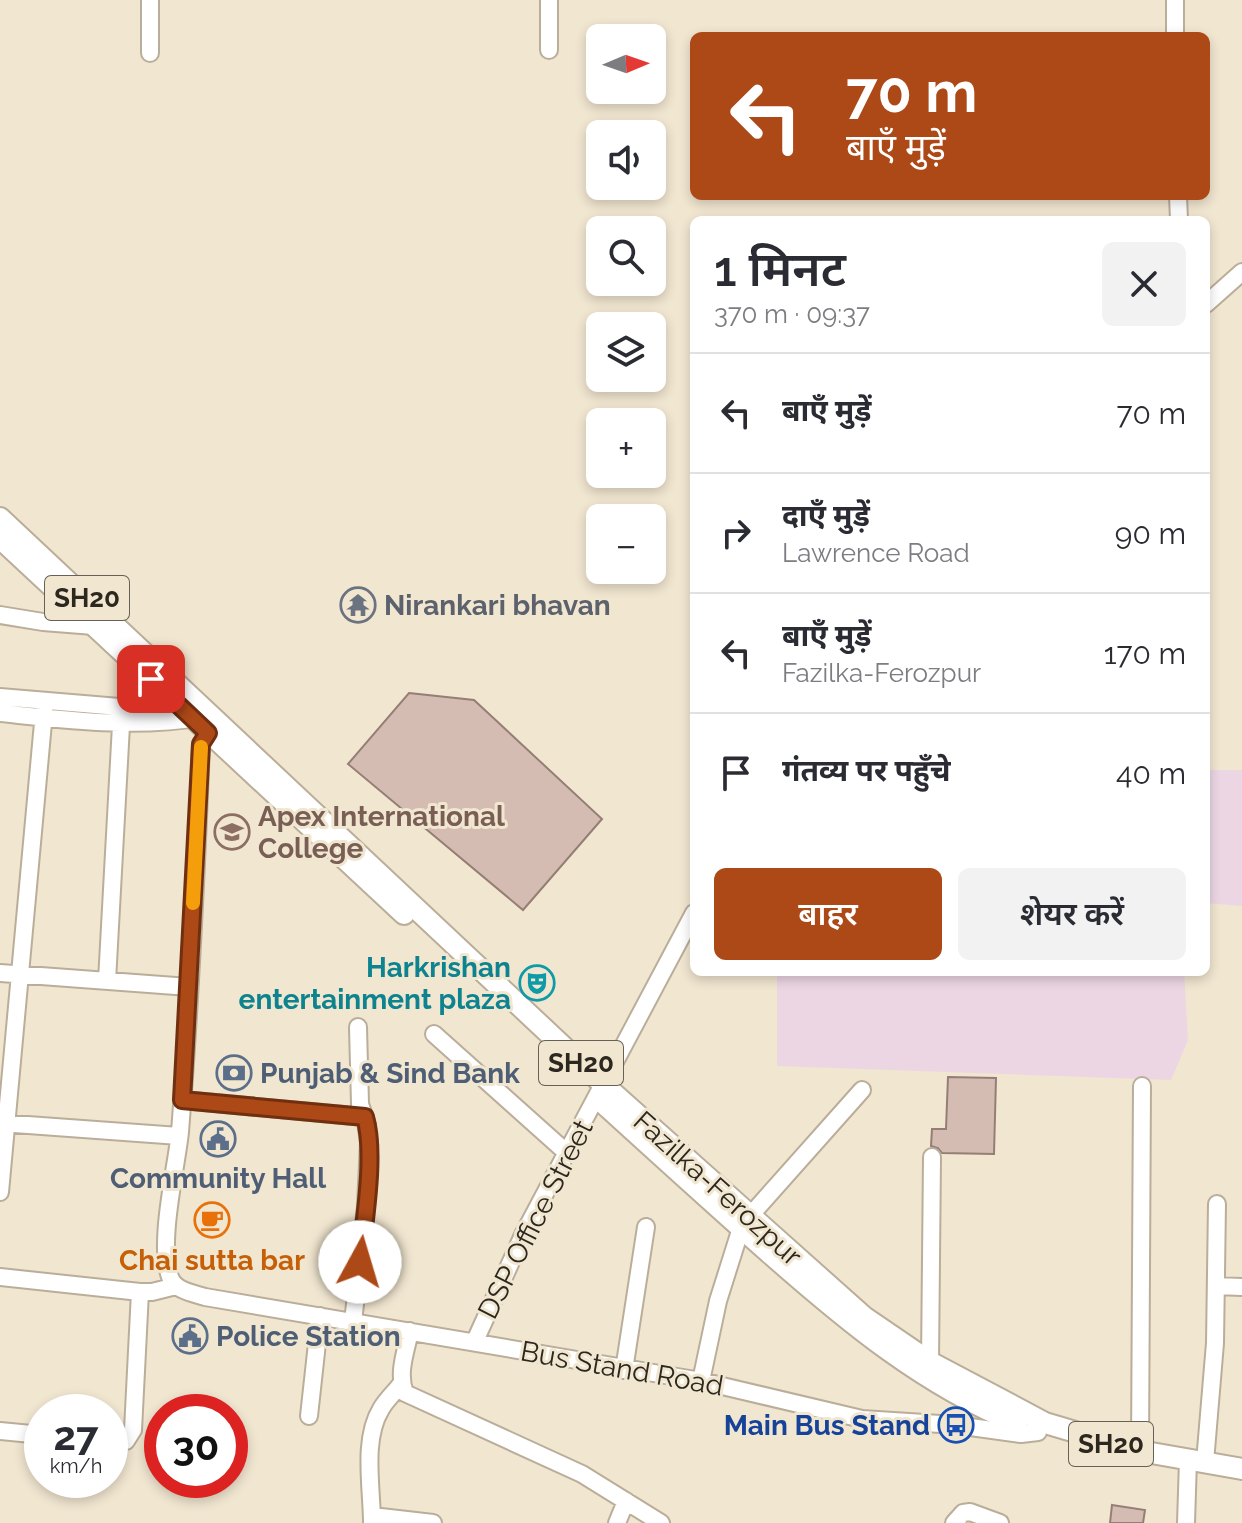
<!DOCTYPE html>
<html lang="hi">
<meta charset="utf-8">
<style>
:root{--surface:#fff;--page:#f2f2f3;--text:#2b2b33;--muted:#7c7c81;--line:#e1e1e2;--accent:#ad4817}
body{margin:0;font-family:Raleway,"Noto Sans Devanagari",sans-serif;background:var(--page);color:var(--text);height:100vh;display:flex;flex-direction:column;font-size:30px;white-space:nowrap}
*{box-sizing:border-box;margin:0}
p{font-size:26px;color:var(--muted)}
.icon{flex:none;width:44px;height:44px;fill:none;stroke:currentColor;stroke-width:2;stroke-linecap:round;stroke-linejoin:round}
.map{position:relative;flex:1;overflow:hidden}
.drawer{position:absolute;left:690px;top:216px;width:520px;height:760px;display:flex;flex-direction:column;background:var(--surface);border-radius:12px;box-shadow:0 4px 12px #0003}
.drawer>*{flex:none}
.hud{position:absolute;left:690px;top:32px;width:520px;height:168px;border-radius:12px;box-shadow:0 4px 12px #0003;background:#ad4817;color:#fff;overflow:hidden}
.needle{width:52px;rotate:88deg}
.controls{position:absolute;left:586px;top:24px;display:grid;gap:16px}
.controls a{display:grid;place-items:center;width:80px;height:80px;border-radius:12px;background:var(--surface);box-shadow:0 4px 12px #0003;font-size:40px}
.speed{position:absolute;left:24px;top:1394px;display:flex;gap:16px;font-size:40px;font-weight:700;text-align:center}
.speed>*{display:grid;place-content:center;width:104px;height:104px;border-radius:50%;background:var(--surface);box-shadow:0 4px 12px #0003;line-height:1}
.speed small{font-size:20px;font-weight:400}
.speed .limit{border:12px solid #d22;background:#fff;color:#111}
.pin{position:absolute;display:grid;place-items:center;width:68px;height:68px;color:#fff;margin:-34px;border-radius:16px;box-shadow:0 4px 12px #0006}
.me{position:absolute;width:88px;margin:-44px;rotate:6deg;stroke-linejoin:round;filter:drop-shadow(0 0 6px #0008)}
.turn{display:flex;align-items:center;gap:28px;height:168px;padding:0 24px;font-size:36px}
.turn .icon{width:104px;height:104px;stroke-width:2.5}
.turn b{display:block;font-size:56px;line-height:68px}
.round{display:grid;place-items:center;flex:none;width:84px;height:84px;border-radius:12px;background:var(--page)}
.summary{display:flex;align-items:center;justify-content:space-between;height:136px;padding:0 24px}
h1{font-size:48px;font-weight:600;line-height:60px}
.cta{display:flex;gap:16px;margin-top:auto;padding:16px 24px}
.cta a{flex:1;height:92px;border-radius:12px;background:var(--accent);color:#fff;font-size:32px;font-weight:600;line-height:92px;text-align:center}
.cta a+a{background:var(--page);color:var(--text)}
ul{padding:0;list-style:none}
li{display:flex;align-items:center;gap:24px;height:120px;padding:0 24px;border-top:2px solid var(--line)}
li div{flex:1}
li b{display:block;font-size:30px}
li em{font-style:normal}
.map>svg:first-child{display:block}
</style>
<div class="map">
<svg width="1242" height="1523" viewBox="0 0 1242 1523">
<rect width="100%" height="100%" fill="#f1e6d0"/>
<path fill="#ecd6e4" d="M1206,770h36v136l-36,-3z
M777,972h407l4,68 -17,40 -394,-14z"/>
<path fill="#d5bcb3" stroke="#957e75" stroke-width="2" d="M409,693l65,7 128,119 -79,91 -175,-146z
M948,1077l48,1 -2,76 -52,-1 -4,-5 -7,-2 1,-17h14z
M1112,1505l33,5 -2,13h-33z"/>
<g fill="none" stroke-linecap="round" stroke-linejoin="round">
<defs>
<path id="minor" d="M150,0v53
M1175,0v36
M549,50v-50
M1178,196l1,24
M1206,304l36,-32
M0,615l43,7 51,4
M0,697l143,12 43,-5
M0,713c68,7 135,16 203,4
M216,726l-15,18c-5,130 -11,259 -21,388 -4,38 -22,110 -10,145 5,14 23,16 35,20l496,84 161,38 94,6 65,9 17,-2
M0,973l189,14
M107,981l15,-274
M434,1034l133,119
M182,1100l183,17
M0,1123l179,13
M0,1192l45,-491
M749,1217l113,-127
M0,1277l140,15h12l24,-6
M1216,1286l26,1
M353,1322l13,-116 3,-64 -3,-20 -6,-18 -2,-77
M410,1331c-4,20 -13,42 -5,62l177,81 79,49
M475,1341l49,-108 170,-320
M930,1362l2,-205
M624,1370l22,-143
M701,1381l17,-80 23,-73
M309,1416l11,-100
M0,1431l42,4
M110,1441h16l7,-11 7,-138
M1140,1451l2,-365
M1205,1462l10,-119 2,-139
M372,1516l61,7
M372,1523c0,-35 -10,-83 9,-114 5,-9 14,-17 20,-25
M617,1523l9,-22
M954,1523l9,-10 7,-1 30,11
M1186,1523l2,-63"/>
<path id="major" d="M0,518l604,567 260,232 66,45 115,61 95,28 102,18
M0,538l404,376
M602,1102c56,51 113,103 171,154 75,66 151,129 244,167"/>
</defs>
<use href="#minor" stroke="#baae9a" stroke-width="20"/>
<use href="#major" stroke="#baae9a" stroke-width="24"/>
<use href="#minor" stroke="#fff" stroke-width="16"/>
<use href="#major" stroke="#fff" stroke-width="20"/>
</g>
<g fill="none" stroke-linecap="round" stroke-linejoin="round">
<defs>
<path id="route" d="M151,679l57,54 -7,11 -19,356 183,17c11,37 -1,106 -5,145"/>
</defs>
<use href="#route" stroke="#702f0f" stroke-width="20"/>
<use href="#route" stroke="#ad4817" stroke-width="14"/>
<path stroke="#f59e0b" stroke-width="14" d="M193,903l8,-156"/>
</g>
<defs>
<symbol id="temple-ring" viewBox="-11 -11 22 22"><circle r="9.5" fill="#f1e6d0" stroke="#6b7280" stroke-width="1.5"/><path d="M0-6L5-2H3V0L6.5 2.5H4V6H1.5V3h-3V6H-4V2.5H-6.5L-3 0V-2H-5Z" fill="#6b7280"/></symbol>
<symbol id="university-ring" viewBox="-11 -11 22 22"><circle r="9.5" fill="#f1e6d0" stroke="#8d6e63" stroke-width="1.5"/><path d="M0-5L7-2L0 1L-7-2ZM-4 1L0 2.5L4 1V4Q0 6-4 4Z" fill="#8d6e63"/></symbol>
<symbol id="theatre-ring" viewBox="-11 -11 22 22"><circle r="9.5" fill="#f1e6d0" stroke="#0f9aa8" stroke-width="1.5"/><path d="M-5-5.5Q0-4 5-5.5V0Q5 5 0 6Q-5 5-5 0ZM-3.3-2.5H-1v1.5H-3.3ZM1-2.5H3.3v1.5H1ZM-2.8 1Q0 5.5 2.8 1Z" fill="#0f9aa8"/></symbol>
<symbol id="bank-ring" viewBox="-11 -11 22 22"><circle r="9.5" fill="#f1e6d0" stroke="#5c6f8a" stroke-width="1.5"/><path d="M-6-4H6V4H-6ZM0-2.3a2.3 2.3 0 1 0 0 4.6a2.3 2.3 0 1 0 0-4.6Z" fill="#5c6f8a"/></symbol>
<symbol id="civic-ring" viewBox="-11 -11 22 22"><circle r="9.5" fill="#f1e6d0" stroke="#5c6f8a" stroke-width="1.5"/><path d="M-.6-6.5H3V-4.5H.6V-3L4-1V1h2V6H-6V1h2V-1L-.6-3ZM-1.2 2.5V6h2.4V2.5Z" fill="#5c6f8a"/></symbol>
<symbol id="cafe-ring" viewBox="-11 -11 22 22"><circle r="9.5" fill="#f1e6d0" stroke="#e8710a" stroke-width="1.5"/><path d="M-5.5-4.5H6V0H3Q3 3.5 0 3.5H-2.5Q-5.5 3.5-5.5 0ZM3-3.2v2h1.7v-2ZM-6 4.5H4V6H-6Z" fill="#e8710a"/></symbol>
<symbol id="bus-ring" viewBox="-11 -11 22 22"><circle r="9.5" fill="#f1e6d0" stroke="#1a4fb4" stroke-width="1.5"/><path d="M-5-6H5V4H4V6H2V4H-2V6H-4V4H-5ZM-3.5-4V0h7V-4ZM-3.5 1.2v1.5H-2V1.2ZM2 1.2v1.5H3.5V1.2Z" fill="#1a4fb4"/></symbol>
</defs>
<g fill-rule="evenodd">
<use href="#temple-ring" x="338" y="585" width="40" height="40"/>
<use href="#university-ring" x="212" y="812" width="40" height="40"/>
<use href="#theatre-ring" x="517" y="963" width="40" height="40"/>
<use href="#bank-ring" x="214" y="1053" width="40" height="40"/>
<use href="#civic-ring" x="198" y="1119" width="40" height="40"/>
<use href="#cafe-ring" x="192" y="1200" width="40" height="40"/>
<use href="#civic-ring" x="170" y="1316" width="40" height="40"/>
<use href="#bus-ring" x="936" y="1405" width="40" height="40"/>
</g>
<g text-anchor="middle" stroke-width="6" stroke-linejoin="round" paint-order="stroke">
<g fill="#f1e6d0" stroke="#676054" stroke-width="2">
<rect x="45" y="576" width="84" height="44" rx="6"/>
<rect x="539" y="1041" width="84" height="44" rx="6"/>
<rect x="1069" y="1422" width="84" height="44" rx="6"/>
</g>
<g font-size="26" font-weight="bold" fill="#2c271f">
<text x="87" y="607">SH20</text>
<text x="581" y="1072">SH20</text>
<text x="1111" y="1453">SH20</text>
</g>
<g font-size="28" font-weight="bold" fill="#5b616d" stroke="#f1e6d0" text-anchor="start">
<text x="384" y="615">Nirankari bhavan</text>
</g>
<g font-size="28" font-weight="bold" fill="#785e54" stroke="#f1e6d0" text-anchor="start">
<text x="258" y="826">Apex International<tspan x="258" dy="32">College</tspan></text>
</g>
<g font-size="28" font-weight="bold" fill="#0d838f" stroke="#f1e6d0" text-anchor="end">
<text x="511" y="977">Harkrishan<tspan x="511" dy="32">entertainment plaza</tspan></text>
</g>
<g font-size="28" font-weight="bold" fill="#4e5e75" stroke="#f1e6d0" text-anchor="start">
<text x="260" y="1083">Punjab &amp; Sind Bank</text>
<text x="218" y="1188" text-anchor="middle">Community Hall</text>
<text x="216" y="1346">Police Station</text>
</g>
<g font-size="28" fill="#2c271f" stroke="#f1e6d0">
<text transform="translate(718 1188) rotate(42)" y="10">Fazilka-Ferozpur</text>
<text transform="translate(535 1219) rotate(-63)" y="10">DSP Office Street</text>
<text transform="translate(622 1368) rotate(10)" y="10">Bus Stand Road</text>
</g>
<g font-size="28" font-weight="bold" fill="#c56008" stroke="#f1e6d0">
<text x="212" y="1270">Chai sutta bar</text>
</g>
<g font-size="28" font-weight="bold" fill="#164399" stroke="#f1e6d0" text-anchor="end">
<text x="930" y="1435">Main Bus Stand</text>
</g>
</g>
</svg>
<div class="controls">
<a><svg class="needle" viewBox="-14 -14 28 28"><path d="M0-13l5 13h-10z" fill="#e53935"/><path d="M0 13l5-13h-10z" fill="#7c7c81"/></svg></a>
<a><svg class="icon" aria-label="sound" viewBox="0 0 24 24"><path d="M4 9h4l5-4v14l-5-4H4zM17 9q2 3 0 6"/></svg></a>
<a><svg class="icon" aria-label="search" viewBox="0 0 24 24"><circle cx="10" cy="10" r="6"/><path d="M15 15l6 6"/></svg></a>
<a><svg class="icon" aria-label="layers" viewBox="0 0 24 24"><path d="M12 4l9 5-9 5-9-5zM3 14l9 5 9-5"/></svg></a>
<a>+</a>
<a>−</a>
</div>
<div class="speed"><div>27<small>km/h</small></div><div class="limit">30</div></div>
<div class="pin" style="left:151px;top:679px;background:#d93025"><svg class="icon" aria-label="arrive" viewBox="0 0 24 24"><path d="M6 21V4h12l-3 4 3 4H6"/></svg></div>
<svg class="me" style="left:360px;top:1262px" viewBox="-20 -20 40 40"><circle r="19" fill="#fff"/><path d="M0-13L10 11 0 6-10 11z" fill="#ad4817"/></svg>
<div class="hud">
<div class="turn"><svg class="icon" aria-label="left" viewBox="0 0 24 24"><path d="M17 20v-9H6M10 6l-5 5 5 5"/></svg><div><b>70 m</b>बाएँ मुड़ें</div></div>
</div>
<section class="drawer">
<div class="summary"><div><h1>1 मिनट</h1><p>370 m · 09:37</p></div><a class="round"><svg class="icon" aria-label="close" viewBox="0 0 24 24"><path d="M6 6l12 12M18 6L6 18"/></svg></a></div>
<ul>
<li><svg class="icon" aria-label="left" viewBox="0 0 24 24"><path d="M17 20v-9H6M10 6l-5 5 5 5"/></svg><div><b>बाएँ मुड़ें</b></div><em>70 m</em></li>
<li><svg class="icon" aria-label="right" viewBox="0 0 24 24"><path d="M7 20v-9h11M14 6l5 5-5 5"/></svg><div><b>दाएँ मुड़ें</b><p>Lawrence Road</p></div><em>90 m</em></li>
<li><svg class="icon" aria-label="left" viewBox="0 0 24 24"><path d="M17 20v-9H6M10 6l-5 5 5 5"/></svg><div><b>बाएँ मुड़ें</b><p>Fazilka-Ferozpur</p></div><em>170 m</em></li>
<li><svg class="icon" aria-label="arrive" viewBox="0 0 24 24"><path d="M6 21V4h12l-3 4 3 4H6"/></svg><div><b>गंतव्य पर पहुँचे</b></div><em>40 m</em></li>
</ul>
<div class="cta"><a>बाहर</a><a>शेयर करें</a></div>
</section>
</div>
